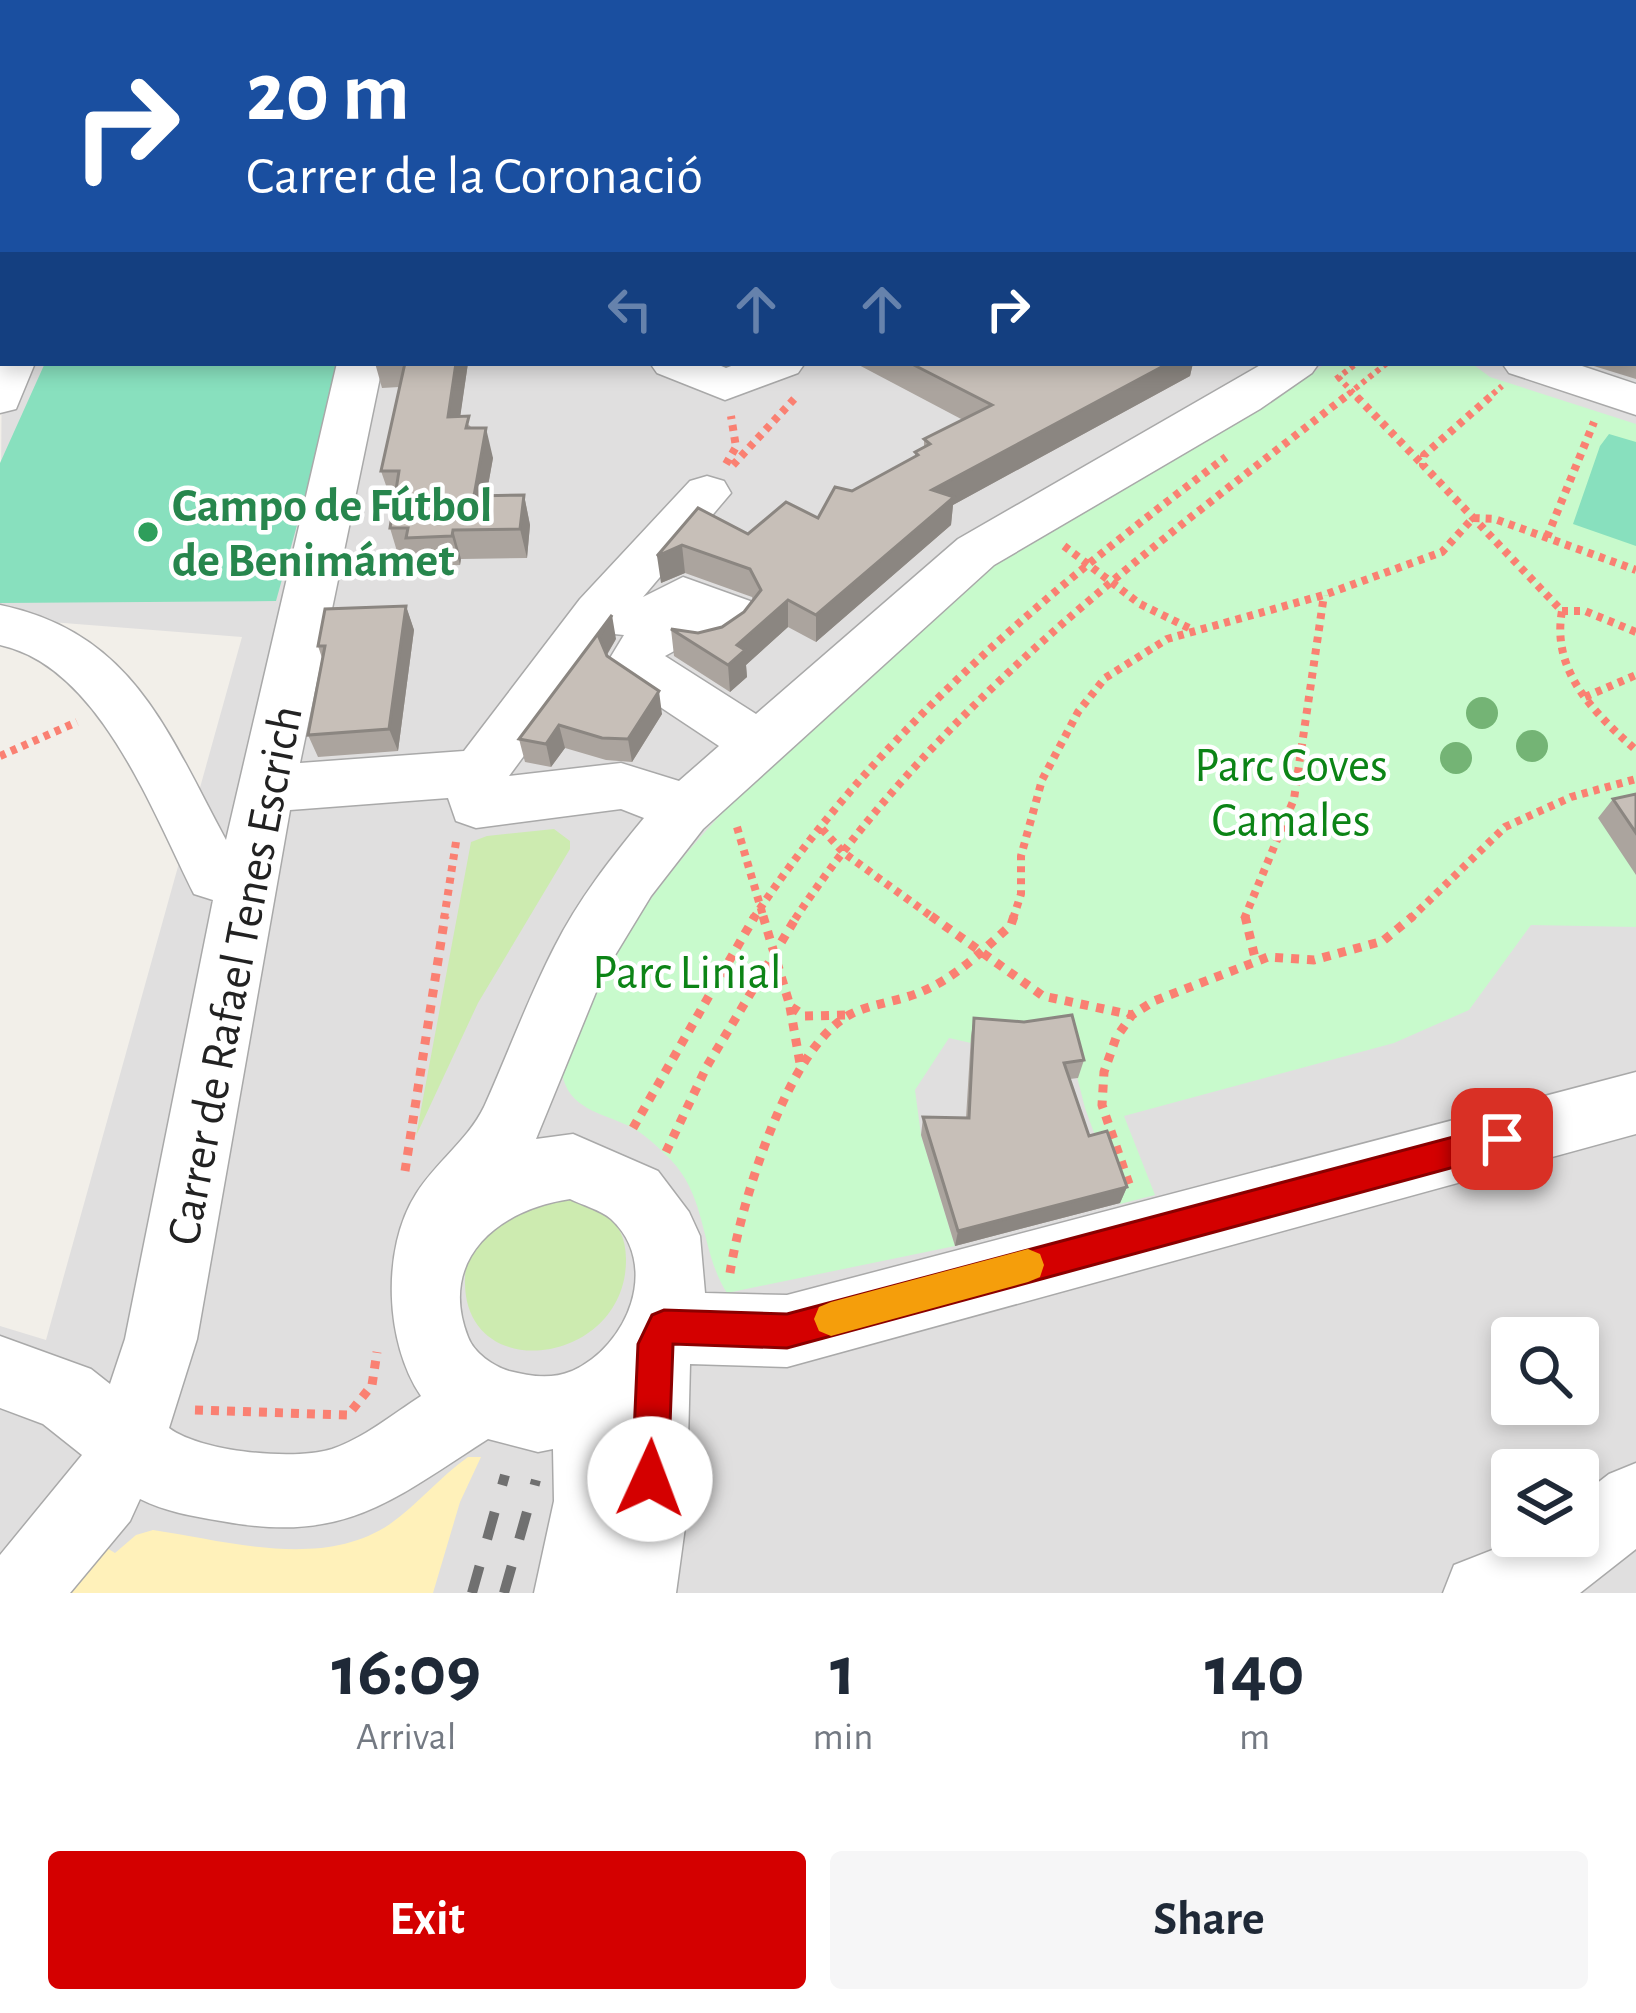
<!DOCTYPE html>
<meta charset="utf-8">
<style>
:root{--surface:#fff;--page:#f6f6f7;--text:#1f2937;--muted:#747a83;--accent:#d40000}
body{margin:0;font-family:"Alegreya Sans",sans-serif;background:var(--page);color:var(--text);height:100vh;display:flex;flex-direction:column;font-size:45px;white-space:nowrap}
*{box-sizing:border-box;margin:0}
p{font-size:39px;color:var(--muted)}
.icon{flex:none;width:66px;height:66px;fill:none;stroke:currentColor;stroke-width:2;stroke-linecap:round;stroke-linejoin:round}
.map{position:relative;height:1593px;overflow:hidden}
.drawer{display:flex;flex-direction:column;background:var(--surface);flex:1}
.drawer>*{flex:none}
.guide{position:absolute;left:0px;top:0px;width:1638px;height:366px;box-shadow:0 6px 18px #0003;background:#1a4fa0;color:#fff;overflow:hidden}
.buttons{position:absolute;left:1491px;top:1317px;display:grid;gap:24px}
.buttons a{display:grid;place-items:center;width:108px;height:108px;border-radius:12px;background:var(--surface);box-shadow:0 6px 18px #0003;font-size:60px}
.pin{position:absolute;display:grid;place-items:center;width:102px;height:102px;color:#fff;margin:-51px;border-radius:24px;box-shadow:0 6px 18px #0006}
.me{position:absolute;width:132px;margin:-66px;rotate:2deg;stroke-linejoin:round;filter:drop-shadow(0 0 9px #0008)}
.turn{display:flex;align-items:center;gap:42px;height:252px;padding:0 48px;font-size:54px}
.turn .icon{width:156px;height:156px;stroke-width:2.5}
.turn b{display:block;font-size:84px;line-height:102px}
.lanes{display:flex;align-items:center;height:114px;padding:0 48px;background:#0003;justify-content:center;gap:60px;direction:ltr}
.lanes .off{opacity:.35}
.eta{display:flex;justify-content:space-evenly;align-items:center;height:204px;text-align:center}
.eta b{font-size:72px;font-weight:600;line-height:84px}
.button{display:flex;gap:24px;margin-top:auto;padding:24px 48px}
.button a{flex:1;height:138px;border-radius:12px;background:var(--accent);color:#fff;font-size:48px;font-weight:600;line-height:138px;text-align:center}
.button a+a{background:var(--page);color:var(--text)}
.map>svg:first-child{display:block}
</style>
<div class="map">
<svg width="1636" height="1593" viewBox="0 0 1636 1593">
<rect width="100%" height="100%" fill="#f2efe9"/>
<path fill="#e0dfdf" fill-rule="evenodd" d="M0,0h1636v1593h-1636v-267l46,14 196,-703 -242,-19 3,-401v146h1632v-360h-1632v195zM1512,1338h66v66h-66zM1512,1470h66v66h-66z"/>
<path fill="#cdebb0" d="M554,829l16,12v8l-92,154 -62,133 55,-294 16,-6z
M557,1189c36,13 70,27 69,72 -1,105 -164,126 -161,18 0,-13 4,-34 13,-42 21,-20 54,-33 79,-48z"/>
<path fill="#fff1ba" d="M468,1457h13l-21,45 -27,91h-380l44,-51 18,11 21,-18 17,-5c75,11 169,40 237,-6 28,-20 50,-47 78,-67z"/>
<path fill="#c8facc" d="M1326,363h145l19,14 146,47v503l-105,-2 -62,85 -75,33 -270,73 31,79 -35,9 -35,-96 -19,-74 -47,7 -48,-5v7l-22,-5 -34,52 6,45 34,111 -228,47c-27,-42 -19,-94 -56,-133 -11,-11 -27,-27 -42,-34 -27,-13 -61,-17 -67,-53 -3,-22 15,-50 25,-68 78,-154 170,-229 296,-341 40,-36 79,-78 123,-109 102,-71 221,-116 320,-192z"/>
<path fill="#88e0be" d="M45,363h297l-66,238 -276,2v-140z
M1609,434l27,8v104l-63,-22 27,-78z"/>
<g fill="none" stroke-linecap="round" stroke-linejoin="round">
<defs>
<path id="minor" d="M661,0h36l-37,3z
M828,0h36l-38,3z
M1279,0h54l2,3h-54z
M1365,0h38l-40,3z
M1636,138v26h-1v-26z
M0,351l3,12h32l-19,46 -16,4z
M337,363h46l-83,400 164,-12 116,-152 110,-118 17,-5 17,5 7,12 -88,104 40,-20 67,24 8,14c-17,31 -49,50 -82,35l-11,6 91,58 202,-175 306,-176h55l-7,10 -52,36 -266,156 -291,264 -52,67 -48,79 -67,164 37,-5 85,37 31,41 11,24 5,57 82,2 849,-223v62l-849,233 -97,-3 -4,156 -10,73h-142l20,-92 -1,-52 -15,3 -50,-13c-98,63 -144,105 -267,82 -29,-5 -55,-9 -81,-22l-10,22 -60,72h-70v-38l82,-100 -39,-31 -43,-16v-72l91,33 19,15 15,-45 88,-439 -19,-6c-42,-83 -95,-228 -194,-249v-40c133,28 167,126 226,235zM614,634l10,1 -17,28 8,14 104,69 -40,35 -58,-18 -112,13zM448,798l8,23 20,7 145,-19 23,9c-33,40 -66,82 -89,128 -27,52 -47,108 -71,161 -16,33 -49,56 -68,87 -35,55 -31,149 5,202 -28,18 -57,42 -89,53 -38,12 -131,3 -163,-21l28,-89 93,-529zM570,1199c12,6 31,11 41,20 50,46 17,127 -39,152 -22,9 -42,5 -63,0 -16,-5 -35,-18 -41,-34 -31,-79 32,-128 102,-138z
M650,363h64l12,5 13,-5h66l-7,10 -73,27 -68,-27z
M1502,363h71l63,21v31l-127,-42z
M1636,1463v86l-56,44h-137l11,-28 74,-29h50v-38l31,-24z"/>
</defs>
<use href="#minor" stroke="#a9a9a9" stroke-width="3"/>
<path stroke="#fa8072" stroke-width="6" stroke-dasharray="4.5 4.5" stroke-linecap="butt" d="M1338,377l22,23
M1336,379l21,-16
M1341,400l46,-37
M1486,400l16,-14"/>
<path stroke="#fa8072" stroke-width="8" stroke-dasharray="6 6" stroke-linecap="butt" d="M1357,397l65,67
M1490,397l-66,58 -1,10 139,146c-11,60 32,102 74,139
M726,464l10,-17 -5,-31
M733,465l63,-68
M1547,537l47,-115
M1064,546l76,58 51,25
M1562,611h23l51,21
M1585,697l51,-22
M0,756l77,-34
M737,827l27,92
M822,829l22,24 91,66
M444,919l12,-77
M753,919c122,-185 298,-331 473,-462
M795,919c142,-214 351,-367 550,-522
M1013,919l8,-25v-38l21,-76 36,-68 27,-34 62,-39 157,-44 118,-43 31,-34 22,1 141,51
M1244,919l50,-120 30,-204
M1410,919l95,-92 66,-30 65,-18"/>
<path stroke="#fa8072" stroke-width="9" stroke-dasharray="8 8" stroke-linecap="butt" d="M763,916l27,90 15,10 44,-1
M931,916l112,80 89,19
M1245,916l11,46
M790,1007l11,62
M633,1128l122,-212
M666,1152l41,-86 90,-150
M405,1171l40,-255
M1129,1184l-27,-79 2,-33 12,-34 16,-23 22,-14 114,-44 46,3 69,-19 30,-25
M730,1273c10,-66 58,-230 123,-260 22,-10 48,-12 70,-22 35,-15 60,-41 88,-66l3,-9
M195,1410l153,5 24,-30 5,-33"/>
<use href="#minor" fill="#fff" fill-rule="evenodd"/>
<path stroke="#707070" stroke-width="10" stroke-dasharray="28 28" stroke-linecap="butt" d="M472,1593l33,-118
M504,1593l32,-113"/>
</g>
<g fill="#74b475">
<circle cx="1482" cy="713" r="16"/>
<circle cx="1532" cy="746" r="16"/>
<circle cx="1456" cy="758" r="16"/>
</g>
<path fill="#aba49e" d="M695,0h124l-2,3h-122z
M1636,209v170l-52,-16h51z
M375,363h93l-8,53 12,12 21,30 -7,38 38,-1 6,30 -3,33 -66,1 -1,6 -45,2 -3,-9h-13l-9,-30 4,-28h-3l-10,-29 18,-84 -17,1z
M855,363h338l-3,13 -237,129 -2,20 -135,117 -28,-15 -42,38 1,12 -17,15 -56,-36 -3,-27 27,4 24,-6 22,-15 9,-12 -1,-3 -67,-24 -24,10 37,-75 50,26 70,-16 34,-27 63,-34v-5l9,-5v-8l39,-19z
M406,606l8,24 -16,121 -80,6 -10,-22 14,-77 -4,-12z
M616,639l-9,16 55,59 -30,48 -26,-2 -41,-12 -14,19 -26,-5 -6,-23z
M1636,794v81l-38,-57 15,-19z
M974,1018l110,42 -6,18 -8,1 19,57 38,51 -7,16 -165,43 -34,-111 2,-18 43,1 5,-82z"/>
<path fill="#8b8681" d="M782,0h37l-2,3h-35z
M456,363h12l-12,83 -8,-29z
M1169,363h24l-3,13 -237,129 -2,20 -135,117v-27l116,-125z
M486,428l7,30 -12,67 -7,-29z
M524,495l6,30 -3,33 -7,-29z
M453,530l8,29 -1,6 -8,-29z
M682,545l3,28 -24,10 -4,-27z
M788,600v27l-42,38 1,12 -17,15 -2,-27 9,-20z
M406,606l8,24 -16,121 -9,-22z
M612,615l4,24 -13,22 -4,-24z
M659,691l3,23 -30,48 -4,-23z
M559,725l6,23 -14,19 -5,-23z
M1127,1187l-7,16 -165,43 3,-15z"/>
<path fill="#c7bfb8" stroke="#8b8681" stroke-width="3" d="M141,0h511v3h-514z
M1568,0h68v8l-1,2v-7h-69z
M1636,209v129h-1z
M405,363h51l-8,54 21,-1 -3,12h20l-12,68 50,-1 -4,34 -67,1 -1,6 -46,2 2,-10h-18l9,-57h-18z
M910,363h259l-237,127 22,7 -138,118 -28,-15 -51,45 8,5 -17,15 -57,-36 27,4 24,-6 22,-15 17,-22 -11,-21 -68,-24 -25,11 41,-48 50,26 38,-32 32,16 17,-31 17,4 66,-36 -3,-3 15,-8 -6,-5 68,-34z
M406,606l-17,123 -81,6 17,-89h-7l7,-37z
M612,615l-13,22 8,19 52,35 -31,48 -26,-1 -43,-13 -13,19 -27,-5z
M1636,794v39l-23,-34z
M1072,1015l12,45 -20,3 25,73 18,-5 20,56 -169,44 -35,-114 46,1 5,-100 50,4z"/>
<path fill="#d40000" stroke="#8a0000" stroke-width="3" d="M1502,1124l12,4 4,11 -4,10 -12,5 -715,194 -114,-4 -5,135 -5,13 -13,5 -13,-5 -5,-13 6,-135 14,-29 12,-5 123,4z"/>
<path fill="#f59e0b" d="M1028,1249l12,5 4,11 -4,12 -12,5 -197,54 -12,-5 -5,-12 5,-12 12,-5z"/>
<circle fill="#2e9e5b" stroke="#fff" stroke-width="4.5" cx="148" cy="532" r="12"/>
<g text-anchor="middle" stroke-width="9" stroke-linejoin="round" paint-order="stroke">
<g font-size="48" font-weight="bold" fill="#27864d" stroke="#fff" text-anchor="start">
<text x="172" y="521">Campo de Fútbol<tspan x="172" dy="55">de Benimámet</tspan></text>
</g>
<g font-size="48" fill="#0c8416" stroke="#fff">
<text x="1291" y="781">Parc Coves<tspan x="1291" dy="55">Camales</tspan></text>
<text x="687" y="988">Parc Linial</text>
</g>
<g font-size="48" fill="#222" stroke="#fff">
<text transform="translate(233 975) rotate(-79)" y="17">Carrer de Rafael Tenes Escrich</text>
</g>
</g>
</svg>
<div class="buttons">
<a><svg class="icon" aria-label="search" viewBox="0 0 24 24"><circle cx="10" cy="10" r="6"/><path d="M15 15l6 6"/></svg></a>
<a><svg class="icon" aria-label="layers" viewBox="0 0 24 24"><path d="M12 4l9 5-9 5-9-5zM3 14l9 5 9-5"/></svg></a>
</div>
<div class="pin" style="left:1502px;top:1139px;background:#d93025"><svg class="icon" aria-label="arrive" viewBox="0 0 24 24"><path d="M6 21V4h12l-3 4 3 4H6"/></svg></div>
<svg class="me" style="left:650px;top:1479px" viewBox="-20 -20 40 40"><circle r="19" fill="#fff"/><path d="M0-13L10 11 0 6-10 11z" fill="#d40000"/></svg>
<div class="guide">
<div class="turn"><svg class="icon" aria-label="right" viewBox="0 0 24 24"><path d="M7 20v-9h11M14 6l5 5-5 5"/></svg><div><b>20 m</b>Carrer de la Coronació</div></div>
<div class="lanes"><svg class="icon off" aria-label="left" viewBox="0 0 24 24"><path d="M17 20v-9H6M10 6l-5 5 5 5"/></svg><svg class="icon off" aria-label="ahead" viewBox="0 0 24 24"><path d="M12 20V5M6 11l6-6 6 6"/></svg><svg class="icon off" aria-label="ahead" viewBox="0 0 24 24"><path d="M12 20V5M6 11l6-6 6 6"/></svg><svg class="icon" aria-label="right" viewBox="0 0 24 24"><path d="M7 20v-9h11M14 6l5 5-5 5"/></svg></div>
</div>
</div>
<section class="drawer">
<div class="eta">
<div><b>16:09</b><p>Arrival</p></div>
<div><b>1</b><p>min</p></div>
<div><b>140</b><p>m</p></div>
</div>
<div class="button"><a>Exit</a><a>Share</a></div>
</section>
